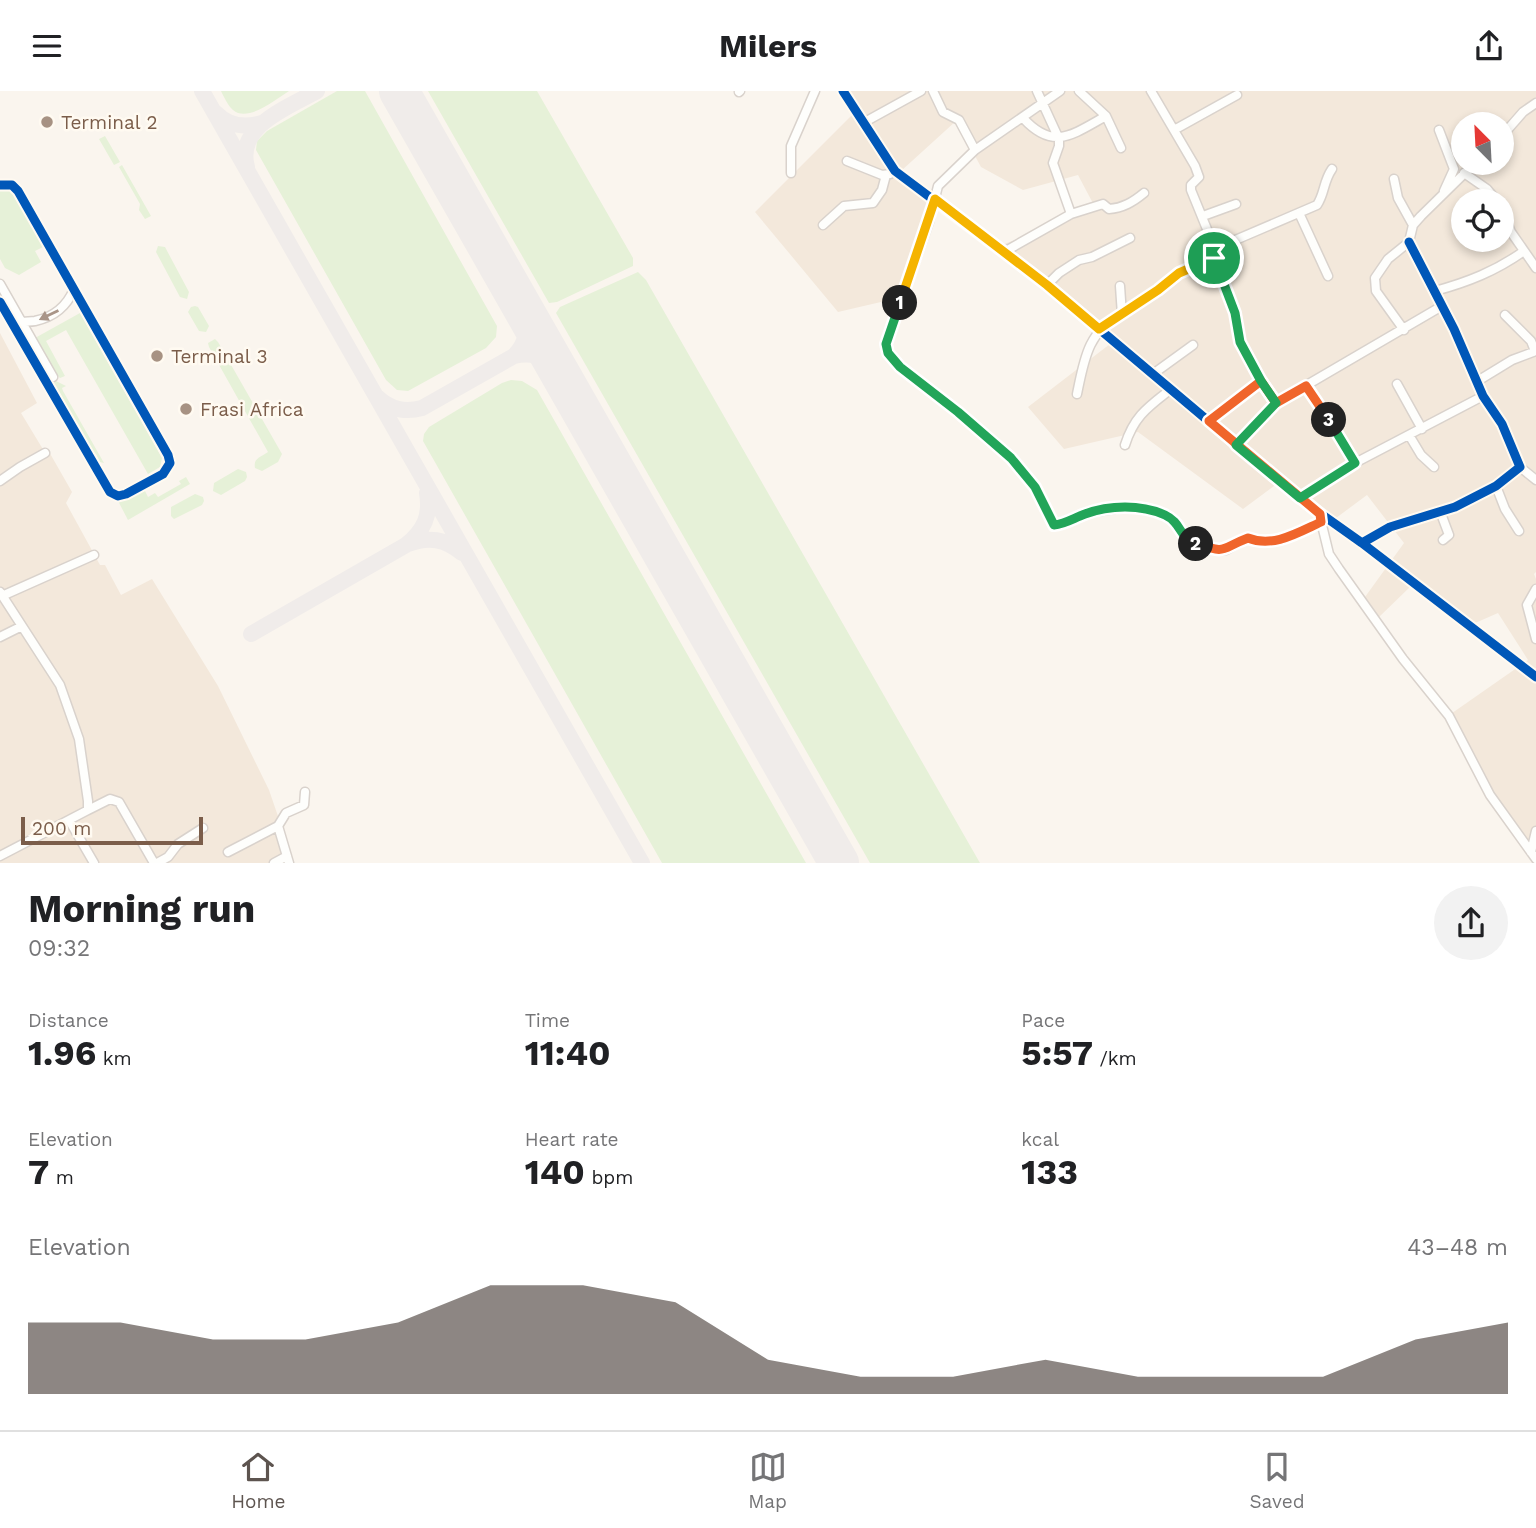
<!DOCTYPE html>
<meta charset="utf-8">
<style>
body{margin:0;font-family:"Work Sans",sans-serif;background:#f2f2f2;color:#202124;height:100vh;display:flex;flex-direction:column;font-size:26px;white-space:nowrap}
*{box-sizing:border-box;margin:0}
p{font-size:23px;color:#757577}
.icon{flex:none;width:38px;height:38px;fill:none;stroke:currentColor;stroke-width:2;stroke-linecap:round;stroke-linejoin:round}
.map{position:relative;height:772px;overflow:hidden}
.sheet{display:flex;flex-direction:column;background:#fff;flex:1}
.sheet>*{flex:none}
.needle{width:46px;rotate:336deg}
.buttons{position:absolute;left:1451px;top:21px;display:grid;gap:14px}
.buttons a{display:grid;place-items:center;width:63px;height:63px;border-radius:50%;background:#fff;box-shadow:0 4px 10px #0003;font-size:35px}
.scale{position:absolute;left:21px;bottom:18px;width:182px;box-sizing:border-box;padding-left:7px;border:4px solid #7b5d4a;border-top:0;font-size:19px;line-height:24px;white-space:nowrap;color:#7b5d4a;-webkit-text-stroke:5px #fffaf1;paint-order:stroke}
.pin{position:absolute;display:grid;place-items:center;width:60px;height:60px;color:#fff;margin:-30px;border:4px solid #fff;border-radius:50%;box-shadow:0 2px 7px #0007}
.km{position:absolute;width:35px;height:35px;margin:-18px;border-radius:50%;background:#222;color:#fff;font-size:19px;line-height:35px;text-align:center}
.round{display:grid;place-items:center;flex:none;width:74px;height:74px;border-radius:37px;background:#f2f2f2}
.summary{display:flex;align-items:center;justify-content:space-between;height:119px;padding:0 28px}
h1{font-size:38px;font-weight:700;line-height:52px}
.metrics{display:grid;grid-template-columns:repeat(3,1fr);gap:10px;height:119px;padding:7px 28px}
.metrics div{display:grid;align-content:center}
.metrics b{font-size:35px;font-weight:700}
.metrics small{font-size:19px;font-weight:400}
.metrics p{font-size:19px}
.chart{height:196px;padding:14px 28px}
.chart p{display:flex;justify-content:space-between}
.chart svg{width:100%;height:126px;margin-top:7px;fill:#5d544f;opacity:.7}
header{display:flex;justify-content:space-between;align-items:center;height:91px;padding:0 28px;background:#fff;font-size:32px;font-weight:700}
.dock{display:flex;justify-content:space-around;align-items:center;height:98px;border-top:2px solid #e0e0e0;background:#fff;font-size:19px;color:#757577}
.dock a{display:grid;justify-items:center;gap:4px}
.dock .active{color:#5d544f}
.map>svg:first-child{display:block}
.residential{fill:#f3e8db;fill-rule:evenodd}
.green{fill:#e6f1d8}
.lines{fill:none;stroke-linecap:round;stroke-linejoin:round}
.taxiway{stroke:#f0ecea;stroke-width:16}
.runway{stroke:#f0ecea;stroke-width:40}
.minor-casing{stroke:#d9d2cc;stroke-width:11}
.minor{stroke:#fefefc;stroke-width:8}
.cycleway-casing{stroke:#fffaf1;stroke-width:13}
.cycleway{stroke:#0057b8;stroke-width:9}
.oneway{fill:#a99588}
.split-1-casing{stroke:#fff;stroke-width:14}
.split-2-casing{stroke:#fff;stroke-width:14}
.split-3-casing{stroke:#fff;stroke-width:14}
.split-4-casing{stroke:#fff;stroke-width:14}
.split-1{stroke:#f5b400;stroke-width:9}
.split-2{stroke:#22a559;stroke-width:9}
.split-3{stroke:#f0652b;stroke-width:9}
.split-4{stroke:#22a559;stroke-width:9}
.poi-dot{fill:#a79283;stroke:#fffaf1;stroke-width:2.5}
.labels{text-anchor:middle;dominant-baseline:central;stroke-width:5;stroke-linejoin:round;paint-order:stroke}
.poi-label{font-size:19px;fill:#7b5d4a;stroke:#fffaf1;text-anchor:start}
</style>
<header><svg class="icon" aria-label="menu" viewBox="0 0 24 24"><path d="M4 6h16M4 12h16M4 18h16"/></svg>Milers<svg class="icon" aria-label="share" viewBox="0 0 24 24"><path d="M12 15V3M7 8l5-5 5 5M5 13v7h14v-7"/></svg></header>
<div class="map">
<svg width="1536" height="772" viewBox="0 0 1536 772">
<rect width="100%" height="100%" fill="#faf5ee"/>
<path class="residential" d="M847,0H1536V481L1534,483L1536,488V768L1445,627L1528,569L1498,522L1466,536L1411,495L1378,527L1365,506L1404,452L1367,404L1336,427L1286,386L1243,418L1138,341L1064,358L1028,316L1110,253L999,155L1096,118L1078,84L1023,99L981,76L956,30L901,80L936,118L898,207L838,221L755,121L857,19ZM1463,33H1502V72H1463ZM1463,110H1502V149H1463Z
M0,242L37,312L21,322L44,360L48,359L72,401L66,412L100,474H105L121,504L152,488L218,595L269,699L294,772H0Z"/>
<path class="green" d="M221,0H289C276,8 248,32 233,19C228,15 224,6 221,0Z
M337,0H365L497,235L496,246L486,257L408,300L397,299L386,289L256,59L257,50L267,40Z
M428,0H537L633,167V175L557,211L549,212Z
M105,45L120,71L114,74L99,48Z
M122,74L151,125L145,128L139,119L140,113L119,76Z
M7,97L17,105L45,155L35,160L41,171L19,184L5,177L0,168V98Z
M158,155L165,156L189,201L187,208L180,206L156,161Z
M638,181L646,189L980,772H870L556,222L560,216Z
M195,215L198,216L209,235L206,241L199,240L188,221L191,216Z
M80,222L162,367L160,376L148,383L66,239L46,250L65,285L60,287L57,284L35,247Z
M215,248L218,251L282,363L278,371L262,380L255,377C253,367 261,366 268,361L209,256L208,252Z
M48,286L66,295L62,297L63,300L104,372L100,371L96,363L89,360Z
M511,289L522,290L537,299L806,772H662L423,350L424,343L429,336L502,292Z
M238,378L246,381L247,386L245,390L221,404L213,400L214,392Z
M186,386L190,393L128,429L117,408H126L144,398L148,406L155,402L158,406L181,393L179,390Z
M195,403L203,406L204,410L202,414L174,428L171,425V416Z"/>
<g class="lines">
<path class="taxiway" d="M202,0L642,772
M216,22C228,35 245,37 262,32
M247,76C235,35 289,16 317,0
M514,265C528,250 529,237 523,218
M377,306C390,318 404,322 422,317L514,265C532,261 543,265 556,277
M408,453C429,445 445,448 462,462
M251,543L406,454C424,439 431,425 427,402"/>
<path class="runway" d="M399,0L839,772"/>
<defs>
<path id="minor" d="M843,0L895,80L1047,194L1307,413L1362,452L1536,586
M933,0L943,21L959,29L975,59
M1060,0L975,59L938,95L929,131L886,253L888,262L900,276L958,321L1011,367L1035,396L1054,434L1088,422L1132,415L1165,424L1176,431L1186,448L1219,459H1226L1248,447C1273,456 1297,442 1321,431
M1079,0L1106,25L1121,57
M1151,0L1195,75L1199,86L1191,94V99L1211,148L1216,175L1235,222L1240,251L1260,290L1276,312
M739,1L740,0
M1023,27C1053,60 1072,44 1106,25
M863,32L921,0
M1174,39L1237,4
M1439,39L1454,78L1444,100
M1502,45L1523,21L1536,12
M847,70L882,84L890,83
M791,82V55L815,0
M1464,82L1487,98L1497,110
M1394,88L1398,107L1413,134
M0,94H12L18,100L168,364L170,372L163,383L126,403L118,405L110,401L0,211
M1502,119L1511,141L1536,177
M1299,122L1328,185
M1071,123L1103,113L1109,118C1123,117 1133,111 1144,102
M1203,125L1236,113
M823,134L844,115L873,112L882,99L886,84
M1212,159L1317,114C1325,102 1323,91 1332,78
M1004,161L1071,123L1053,72L1059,55V48L1037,0
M0,193L53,286
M1047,194L1059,182L1079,169L1092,166L1130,147
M1435,200C1468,191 1496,180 1524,160
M1122,224L1179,182L1215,168
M1505,224L1531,250L1535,260
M18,232C24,230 29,231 35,230C54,226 67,215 74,198
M1404,239L1376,200L1375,187L1388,168L1409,151L1413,134L1421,125L1475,72
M1153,283L1193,254
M1476,291L1512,269L1536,260
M1397,293L1422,338
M1306,295L1323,317L1355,372
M1077,303C1084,269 1088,239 1122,224L1120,195
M1209,330L1260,290
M1409,344L1421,364L1434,376
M1125,354C1134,325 1148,316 1171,298
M1236,354L1276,312L1442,215
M1520,376L1536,389
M0,390L20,376L45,362
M1496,395L1505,418L1519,440
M1300,407L1355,372L1483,305
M1440,420L1449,444L1443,449
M1320,426L1329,463L1339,478L1403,568L1449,625L1490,704L1536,768
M1362,452L1390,436L1455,416L1496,395L1520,376L1502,333L1483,305L1454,238L1409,151
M1536,498L1527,514L1536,548
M0,501L60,594L79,648L88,710V719L0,765
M2,505L94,464
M0,546L22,535
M88,719L110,708L119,711L154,772
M69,729L94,772
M228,761L278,735
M1531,761L1536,740
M157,772L168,766L178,753L203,737
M274,772L287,765
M289,772L278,735L286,722L304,714L305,701"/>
</defs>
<use href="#minor" class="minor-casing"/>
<use href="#minor" class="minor"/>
<defs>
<path id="cycleway" d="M843,0L895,80L1047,194L1307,413L1362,452L1536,586
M0,94H12L18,100L168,364L170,372L163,383L126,403L118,405L110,401L0,211
M1362,452L1390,436L1455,416L1496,395L1520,376L1502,333L1483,305L1454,238L1409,151"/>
</defs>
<use href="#cycleway" class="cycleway-casing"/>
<use href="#cycleway" class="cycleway"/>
</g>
<defs><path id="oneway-solid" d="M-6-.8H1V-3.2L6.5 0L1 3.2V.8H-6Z" transform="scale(1.75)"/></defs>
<use class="oneway" href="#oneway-solid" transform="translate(49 224) rotate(154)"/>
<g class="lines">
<defs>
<path id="split-1" d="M900,212L935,108L1047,194L1099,238L1158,199L1179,182L1214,167"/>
<path id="split-2" d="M900,212L886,253L888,262L900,276L958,321L1011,367L1035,396L1054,434C1065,433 1074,427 1085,423C1109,414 1141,413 1165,424C1182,432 1179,447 1196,453"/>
<path id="split-3" d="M1196,453C1229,463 1219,458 1248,447C1273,457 1297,442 1321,431L1320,423L1209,330L1261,290L1276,312L1306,295L1329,329"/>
<path id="split-4" d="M1214,167L1235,222L1240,251L1261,290L1276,312L1236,354L1300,407L1355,372L1329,329"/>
</defs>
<use href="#split-1" class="split-1-casing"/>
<use href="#split-2" class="split-2-casing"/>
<use href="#split-3" class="split-3-casing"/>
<use href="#split-4" class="split-4-casing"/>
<use href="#split-1" class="split-1"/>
<use href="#split-2" class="split-2"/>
<use href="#split-3" class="split-3"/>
<use href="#split-4" class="split-4"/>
</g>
<g class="poi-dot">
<circle cx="47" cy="31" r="7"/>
<circle cx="157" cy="265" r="7"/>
<circle cx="186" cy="318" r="7"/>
</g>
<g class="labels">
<g class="poi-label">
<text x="61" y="31">Terminal 2</text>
<text x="171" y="265">Terminal 3</text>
<text x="200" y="318">Frasi Africa</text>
</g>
</g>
</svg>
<div class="buttons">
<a><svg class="needle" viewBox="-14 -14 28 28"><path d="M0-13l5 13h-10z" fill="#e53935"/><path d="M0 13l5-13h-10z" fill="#757577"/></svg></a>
<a><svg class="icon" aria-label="locate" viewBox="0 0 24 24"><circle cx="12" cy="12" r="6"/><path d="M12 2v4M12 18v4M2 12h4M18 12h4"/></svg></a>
</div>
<div class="scale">200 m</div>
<div class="pin" style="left:1214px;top:167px;background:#1e9e55"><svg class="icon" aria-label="arrive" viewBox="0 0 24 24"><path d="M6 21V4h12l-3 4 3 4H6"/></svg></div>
<b class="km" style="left:900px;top:212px">1</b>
<b class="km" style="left:1196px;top:453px">2</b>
<b class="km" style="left:1329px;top:329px">3</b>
</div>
<section class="sheet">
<div class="summary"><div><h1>Morning run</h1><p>09:32</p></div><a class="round"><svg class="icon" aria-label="share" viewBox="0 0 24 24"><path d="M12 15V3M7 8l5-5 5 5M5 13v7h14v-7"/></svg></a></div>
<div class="metrics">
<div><p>Distance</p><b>1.96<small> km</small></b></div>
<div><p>Time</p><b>11:40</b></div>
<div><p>Pace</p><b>5:57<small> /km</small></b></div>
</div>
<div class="metrics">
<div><p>Elevation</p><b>7<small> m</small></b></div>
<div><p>Heart rate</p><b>140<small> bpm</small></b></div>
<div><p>kcal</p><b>133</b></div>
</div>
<div class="chart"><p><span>Elevation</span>43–48 m</p>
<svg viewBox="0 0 160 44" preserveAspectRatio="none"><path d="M0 44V19L10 19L20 25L30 25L40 19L50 6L60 6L70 12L80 32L90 38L100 38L110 32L120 38L130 38L140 38L150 25L160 19V44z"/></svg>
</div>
</section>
<nav class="dock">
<a class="active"><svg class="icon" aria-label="home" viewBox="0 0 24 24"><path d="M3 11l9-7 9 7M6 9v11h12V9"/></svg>Home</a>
<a><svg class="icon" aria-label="map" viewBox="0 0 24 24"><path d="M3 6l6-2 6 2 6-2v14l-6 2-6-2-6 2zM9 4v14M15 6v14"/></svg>Map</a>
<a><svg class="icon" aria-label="saved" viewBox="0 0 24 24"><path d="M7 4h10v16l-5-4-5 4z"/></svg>Saved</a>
</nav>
